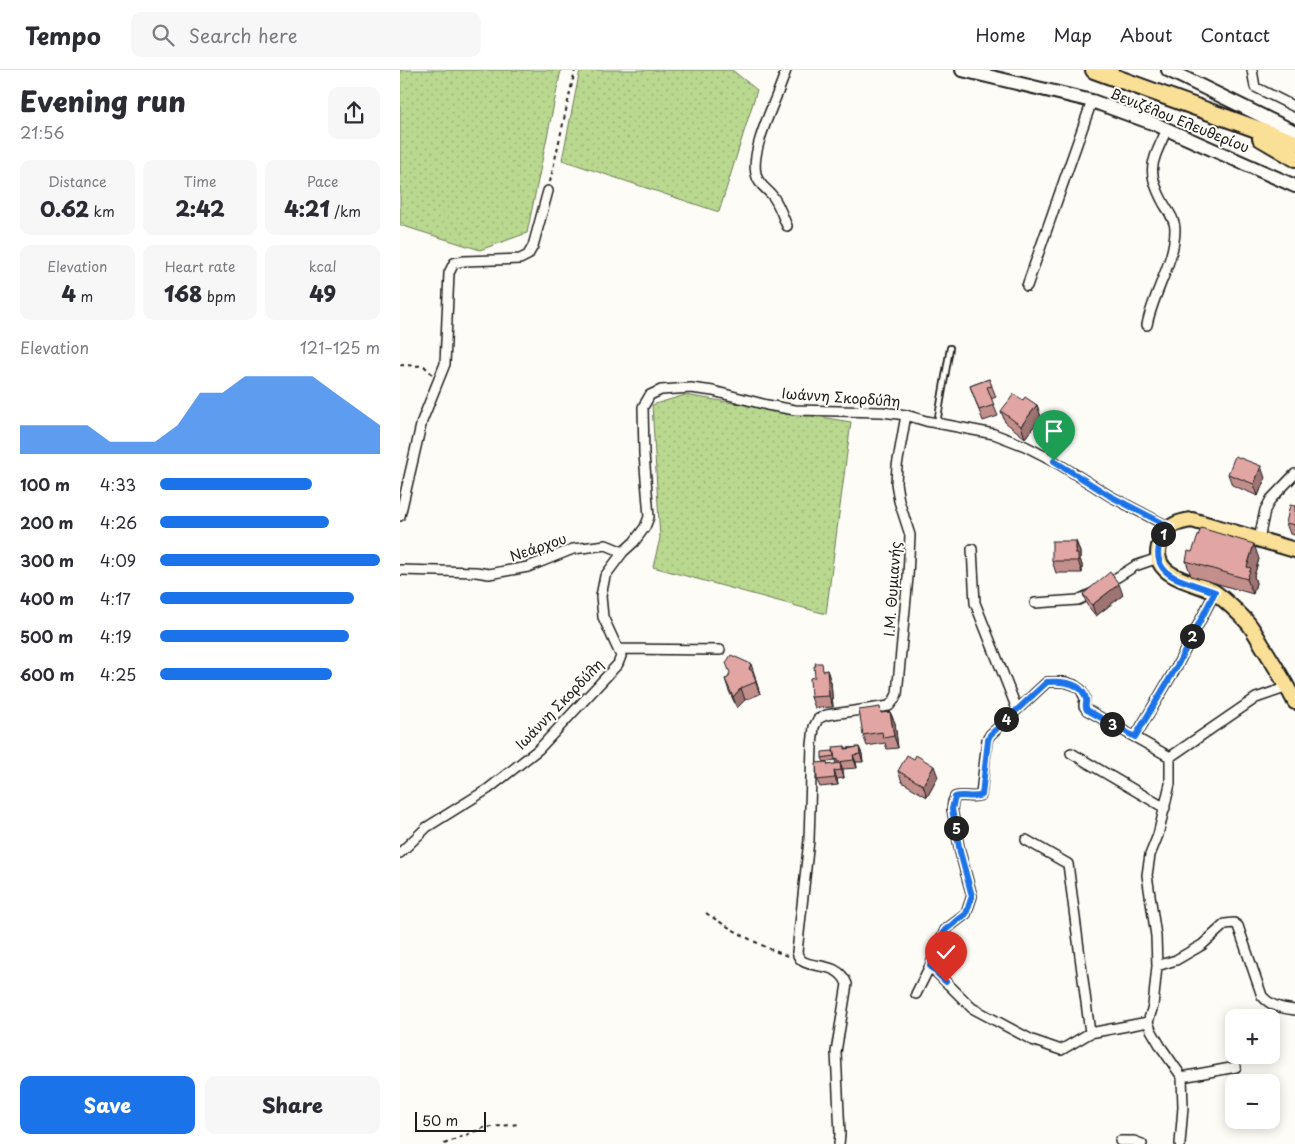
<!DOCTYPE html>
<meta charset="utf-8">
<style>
body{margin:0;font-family:"Playpen Sans",sans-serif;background:#f7f7f7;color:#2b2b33;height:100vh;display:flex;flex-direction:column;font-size:19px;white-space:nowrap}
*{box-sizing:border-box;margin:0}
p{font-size:16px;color:#7c7c81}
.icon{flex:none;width:28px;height:28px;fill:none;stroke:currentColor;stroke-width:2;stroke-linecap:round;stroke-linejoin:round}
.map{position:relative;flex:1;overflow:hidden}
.drawer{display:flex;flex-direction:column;background:#fff;width:400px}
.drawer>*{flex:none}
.buttons{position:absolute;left:825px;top:939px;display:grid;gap:10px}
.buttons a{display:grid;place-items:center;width:55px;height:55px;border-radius:10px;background:#fff;box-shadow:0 2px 12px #0003;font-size:25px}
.scale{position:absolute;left:15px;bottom:12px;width:71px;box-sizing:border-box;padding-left:5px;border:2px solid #1c1c1c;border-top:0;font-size:14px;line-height:18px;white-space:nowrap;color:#1c1c1c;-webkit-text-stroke:4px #fdfcf7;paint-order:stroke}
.pin{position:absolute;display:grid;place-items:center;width:42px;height:42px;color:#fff;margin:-51px -21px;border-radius:50% 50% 50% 0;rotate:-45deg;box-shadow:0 0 5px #0007}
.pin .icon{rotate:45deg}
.km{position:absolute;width:25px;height:25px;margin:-12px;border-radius:50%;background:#222;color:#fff;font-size:14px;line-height:25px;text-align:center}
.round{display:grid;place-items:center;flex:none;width:52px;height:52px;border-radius:10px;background:#f7f7f7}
.summary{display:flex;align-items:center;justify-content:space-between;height:85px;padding:0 20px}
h1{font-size:28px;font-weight:800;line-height:38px}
.metrics{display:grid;grid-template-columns:repeat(3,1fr);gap:8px;height:85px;padding:5px 20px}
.metrics div{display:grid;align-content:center;border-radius:10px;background:#f7f7f7;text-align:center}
.metrics b{font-size:21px;font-weight:800}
.metrics small{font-size:14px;font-weight:400}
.metrics p{font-size:14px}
.chart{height:140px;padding:10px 20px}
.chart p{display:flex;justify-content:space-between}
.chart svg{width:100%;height:90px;margin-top:5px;fill:#1a73e8;opacity:.7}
.action{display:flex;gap:10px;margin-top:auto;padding:10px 20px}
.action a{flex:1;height:58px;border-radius:10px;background:#1a73e8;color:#fff;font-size:20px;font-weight:800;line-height:58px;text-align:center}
.action a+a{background:#f7f7f7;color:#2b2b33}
ul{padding:0 20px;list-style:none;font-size:16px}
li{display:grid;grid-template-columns:80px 60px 1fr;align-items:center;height:38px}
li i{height:12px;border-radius:6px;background:#1a73e8}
header{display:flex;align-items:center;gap:30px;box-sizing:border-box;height:70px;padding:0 25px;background:#fff;border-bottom:1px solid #e1e1e2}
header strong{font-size:24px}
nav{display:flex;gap:28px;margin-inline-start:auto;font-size:18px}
.search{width:350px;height:45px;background:#f7f7f7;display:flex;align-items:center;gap:12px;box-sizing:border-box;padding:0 18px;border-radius:10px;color:#7c7c81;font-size:19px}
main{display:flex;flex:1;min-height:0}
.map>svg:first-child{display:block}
.grass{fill:url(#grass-dots);stroke:#6b7a56}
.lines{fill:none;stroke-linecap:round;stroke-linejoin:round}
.lane-casing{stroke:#1c1c1c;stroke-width:8}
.street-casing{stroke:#1c1c1c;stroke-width:12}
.secondary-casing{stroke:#1c1c1c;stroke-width:16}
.primary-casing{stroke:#1c1c1c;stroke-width:18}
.highway-casing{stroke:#1c1c1c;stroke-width:20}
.path{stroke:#1c1c1c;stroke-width:2;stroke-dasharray:4 4;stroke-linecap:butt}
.lane{stroke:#fdfcf7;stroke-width:4.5}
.street{stroke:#fdfcf7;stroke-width:9}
.secondary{stroke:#fdfcf7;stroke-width:12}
.primary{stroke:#fadf96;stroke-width:14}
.highway{stroke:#fadf96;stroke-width:16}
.wall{fill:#c28f8d;stroke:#1c1c1c}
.shaded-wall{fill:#9e7473;stroke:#1c1c1c}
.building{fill:#e1a6a4;stroke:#1c1c1c}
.route-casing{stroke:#fff;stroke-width:10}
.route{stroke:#1a73e8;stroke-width:6}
.labels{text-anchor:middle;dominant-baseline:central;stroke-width:4;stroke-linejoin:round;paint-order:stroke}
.street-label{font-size:14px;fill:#1c1c1c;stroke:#fdfcf7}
</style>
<header>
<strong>Tempo</strong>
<div class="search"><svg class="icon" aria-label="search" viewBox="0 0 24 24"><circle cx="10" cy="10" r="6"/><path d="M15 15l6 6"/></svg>Search here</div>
<nav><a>Home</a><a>Map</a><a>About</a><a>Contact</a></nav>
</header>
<main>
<section class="drawer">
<div class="summary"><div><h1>Evening run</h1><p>21:56</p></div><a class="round"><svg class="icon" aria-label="share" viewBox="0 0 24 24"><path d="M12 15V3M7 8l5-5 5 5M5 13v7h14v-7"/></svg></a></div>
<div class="metrics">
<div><p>Distance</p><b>0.62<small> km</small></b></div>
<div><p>Time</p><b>2:42</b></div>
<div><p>Pace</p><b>4:21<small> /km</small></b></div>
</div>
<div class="metrics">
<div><p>Elevation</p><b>4<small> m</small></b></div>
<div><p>Heart rate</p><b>168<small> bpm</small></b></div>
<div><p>kcal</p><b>49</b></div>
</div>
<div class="chart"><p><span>Elevation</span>121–125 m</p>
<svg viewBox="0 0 160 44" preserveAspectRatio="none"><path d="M0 44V30L10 30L20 30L30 30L40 38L50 38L60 38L70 30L80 14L90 14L100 6L110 6L120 6L130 6L140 14L150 22L160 30V44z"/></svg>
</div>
<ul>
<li><b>100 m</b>4:33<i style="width:69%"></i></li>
<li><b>200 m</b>4:26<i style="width:77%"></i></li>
<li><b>300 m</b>4:09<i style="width:100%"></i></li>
<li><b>400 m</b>4:17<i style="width:88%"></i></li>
<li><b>500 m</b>4:19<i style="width:86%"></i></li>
<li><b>600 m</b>4:25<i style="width:78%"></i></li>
</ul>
<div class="action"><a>Save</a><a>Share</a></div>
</section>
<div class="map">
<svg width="895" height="1074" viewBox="0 0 895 1074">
<defs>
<pattern id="grass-dots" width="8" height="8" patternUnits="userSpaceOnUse" patternTransform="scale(1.25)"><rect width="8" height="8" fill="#bad890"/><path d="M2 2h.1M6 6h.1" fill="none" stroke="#9fb97c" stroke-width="1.8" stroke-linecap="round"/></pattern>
</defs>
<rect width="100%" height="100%" fill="#fdfcf7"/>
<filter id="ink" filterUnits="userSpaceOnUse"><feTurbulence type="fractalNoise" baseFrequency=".02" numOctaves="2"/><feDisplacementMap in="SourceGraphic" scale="10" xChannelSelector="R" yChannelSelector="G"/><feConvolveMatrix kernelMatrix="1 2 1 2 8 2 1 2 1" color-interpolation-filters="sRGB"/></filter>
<g filter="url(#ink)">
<path class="grass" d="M0,0H161L127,163L80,180L0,155Z
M180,0H332L357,20L319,142L162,90Z
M285,325L451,352L426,544L253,497L260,468L252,335Z"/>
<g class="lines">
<defs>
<path id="lane" d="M537,353L550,278"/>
<path id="street" d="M386,0C378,28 350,77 356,104C358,115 368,119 374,128C380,137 383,147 387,156
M852,0L855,17L895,37
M627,216L692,31
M747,255C753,223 775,192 775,159C775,150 769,142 764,134C745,99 752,93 767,59
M0,446L22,351L45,294L49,203L54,193L64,191L120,189L128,185L133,176L148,121
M859,469L865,440L871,429L895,404
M572,479L575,533L617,639
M0,500L76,502L89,504L128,497L173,479L206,475L223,482
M705,515L735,496L758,488
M635,533L678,530L695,522
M218,579L320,580
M735,667L777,596L815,522
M671,683L765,738
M626,770L668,794L690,963
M0,783L27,757L88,719L139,679L218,594L221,586L203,547L201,526L205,506L223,482L234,472L245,457L249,447L244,384L243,337L250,325L261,320L291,318L313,321L367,335L395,340L482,342L506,345L526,351L594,364L625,376L654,391L710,426L769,457
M530,896L545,860L566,844L572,826L560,782L552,739L553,732L555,727C564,724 573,729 581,725L587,670L590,665L647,612H665L674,615L681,620L685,628L684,636L687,640L770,687
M757,896L776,890L802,875L825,854L834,853L838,856L862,926C872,937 881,938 895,940
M516,924L530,896L572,938L632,970L661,980L690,963L748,952
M782,1007L836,997
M720,1071H734L742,1074
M439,1074L440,1064L436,982L447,914C436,886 401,904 397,882L409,770L412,675L414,657L418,649L426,645L489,636L494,630L497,624L508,507L510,465L499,431L496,413L497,396L506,345
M780,1074L783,1037L782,1007L761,977L751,960L748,952L753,936L757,896L756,866L747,805L750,785L758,765L770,714V687L856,628L888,617"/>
<path id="secondary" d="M562,0L692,31L755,54L895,116
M768,0L895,62"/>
<path id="primary" d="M895,480L792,450C778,452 768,455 762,468C744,507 792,510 814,522C821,526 842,546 848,553C853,559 858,568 862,575C874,594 885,612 895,632"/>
<path id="highway" d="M694,0L895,73
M861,68L895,88"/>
</defs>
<use href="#lane" class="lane-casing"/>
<use href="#street" class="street-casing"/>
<use href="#secondary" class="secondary-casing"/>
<use href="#primary" class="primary-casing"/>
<use href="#highway" class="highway-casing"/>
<path class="path" d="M150,112L175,0
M0,295L24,296L32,304
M306,843C333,861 360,876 390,887
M44,1074L83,1058L119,1054"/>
<use href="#lane" class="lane"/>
<use href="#street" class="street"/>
<use href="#secondary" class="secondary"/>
<use href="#primary" class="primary"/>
<use href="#highway" class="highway"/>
</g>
<path class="wall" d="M589,309L596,327L591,329L598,346L583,351L570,316Z
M623,330L637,335L641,347L625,368L605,352L601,341Z
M828,404L865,408L858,426L832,415Z
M895,436V465L890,464L886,453Z
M676,471L680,482V489L682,495V503H656L652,491Z
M792,482L859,489L854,506L856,513L853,524L791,506L786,491Z
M683,524L723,525L696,546L687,535Z
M427,600L431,612L433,637L415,638L411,627L425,601Z
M355,606V608L360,624L345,630L337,638L329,621L325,609L328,608Z
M490,642L495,653L498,678L487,679L485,673L467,676L463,665L482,643Z
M445,676L446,678L459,677L462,684L463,692H456L457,698L443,699L444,708L437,709L438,715L420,717L417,710L428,695L436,694L435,690L424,692L422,688L433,681Z
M498,701L538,707L527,727L502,712Z"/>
<path class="shaded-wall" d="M637,335L641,347L625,368L621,356Z
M861,396L865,408L858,426L854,414Z
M676,471L680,482V489L682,495V503L676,484Z
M854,474L859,489L854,506L856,513L853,524L847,509V497Z
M719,514L723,525L696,546L692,535Z
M351,594L355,606V608L360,624L354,608L349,599Z
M427,600L431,612L433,637L429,626Z
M341,618L345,630L337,638L333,627Z
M490,642L495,653L498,678L494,666Z
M459,677L462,684L463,692L460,684Z
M453,685L456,692L457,698L454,690Z
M440,693L443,701L444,708L441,700Z
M534,696L538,707L527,727L523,715Z
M434,701L437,709L438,715L435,708Z"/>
<path class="building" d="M589,309L592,316L587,317L594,335L579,340L570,316Z
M614,324L623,330L625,327L637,335L621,356L601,341Z
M835,386L861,396L854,414L828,404Z
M890,435L895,436V455L886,453Z
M801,458L854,474L847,497L851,498L847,509L786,491L788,481L792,482Z
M652,471H676V484H678V491H652Z
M710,502L719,514L692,535L683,524Z
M331,585L351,594L349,599L352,601L356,612L341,618L333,627L325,609L328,608L330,603L326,593Z
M415,593H422L423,601L427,600L429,626L411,627L410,608L415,607L414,596H416Z
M480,637L481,643L490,642L494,666L483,668L482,662L463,665L459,640Z
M445,676V679L459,677L460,684L453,685L454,690L437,692V689L435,690L433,677Z
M433,681L434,686L422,688V682Z
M507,685L514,689L516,685L534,696L523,715L498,701Z
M427,692L428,695L440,693L441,700L434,701L435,708L417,710L416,693Z"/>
</g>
<g class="lines" filter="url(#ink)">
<defs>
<path id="route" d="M546,912L530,896L545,860L566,844L572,826L560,782L552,739L555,727C564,724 573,729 582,725L588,670L590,665L647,612C661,611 682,612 686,629C687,634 684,635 687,640L735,667L777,596L815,522C801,517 787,513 774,507C752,496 755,472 770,457L710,426L654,391"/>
</defs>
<use href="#route" class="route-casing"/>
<use href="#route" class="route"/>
</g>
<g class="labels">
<g class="street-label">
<text transform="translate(780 50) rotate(22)">Βενιζέλου Ελευθερίου</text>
<text transform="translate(441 327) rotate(4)">Ιωάννη Σκορδύλη</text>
<text transform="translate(138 477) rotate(-19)">Νεάρχου</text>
<text transform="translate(492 519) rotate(-86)">Ι.Μ. Θυμιανής</text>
<text transform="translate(159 634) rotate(-46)">Ιωάννη Σκορδύλη</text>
</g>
</g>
</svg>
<div class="buttons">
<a>+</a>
<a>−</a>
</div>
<div class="scale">50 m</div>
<div class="pin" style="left:654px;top:391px;background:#1e9e55"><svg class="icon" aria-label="arrive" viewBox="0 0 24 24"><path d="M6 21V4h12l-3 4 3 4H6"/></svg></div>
<div class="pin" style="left:546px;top:912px;background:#d93025"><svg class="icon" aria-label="check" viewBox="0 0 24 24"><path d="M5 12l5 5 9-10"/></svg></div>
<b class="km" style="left:763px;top:464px">1</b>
<b class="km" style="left:792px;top:566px">2</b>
<b class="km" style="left:712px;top:654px">3</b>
<b class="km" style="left:606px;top:649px">4</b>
<b class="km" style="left:556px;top:758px">5</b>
</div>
</main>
